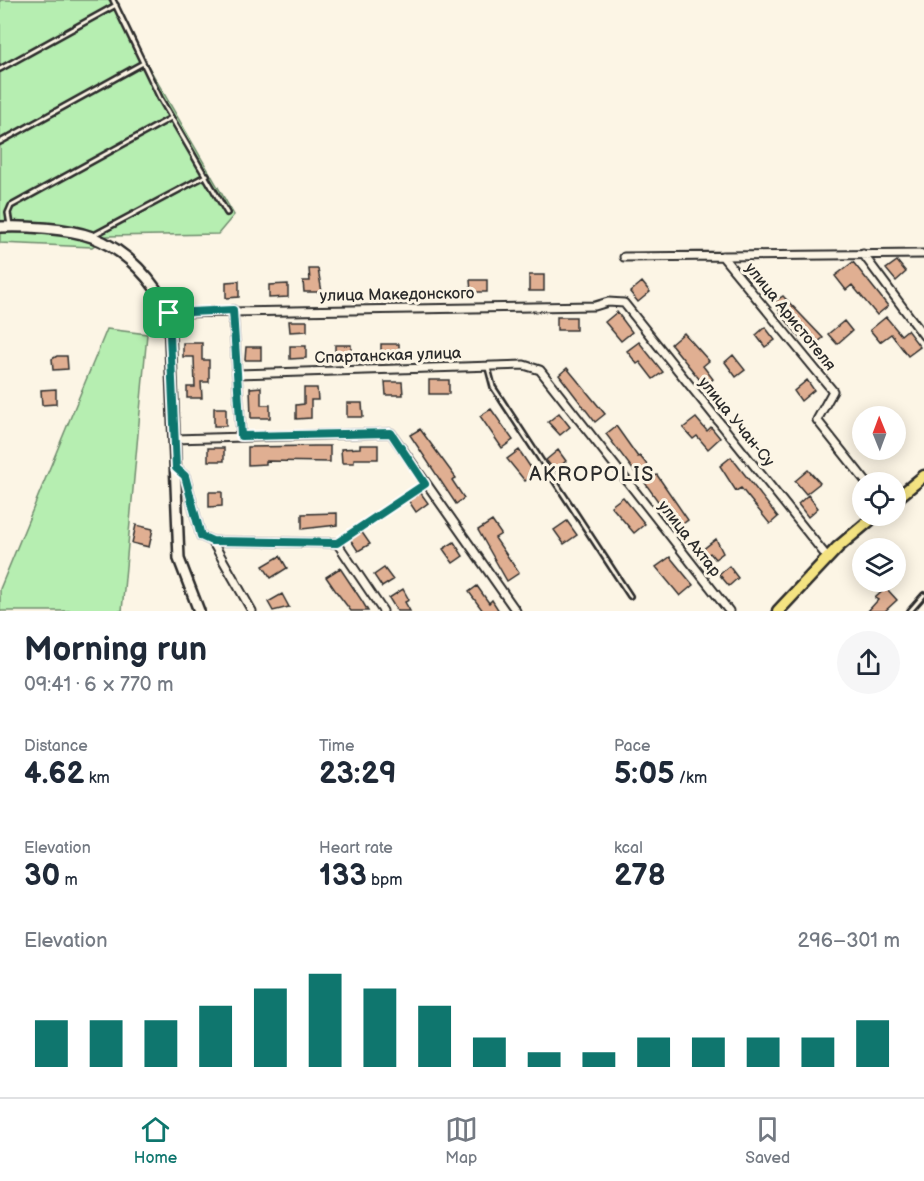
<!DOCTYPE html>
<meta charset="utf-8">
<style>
body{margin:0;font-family:"Balsamiq Sans",sans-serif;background:#f6f6f7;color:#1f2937;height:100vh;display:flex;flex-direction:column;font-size:22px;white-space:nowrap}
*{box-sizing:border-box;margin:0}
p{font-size:20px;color:#747a83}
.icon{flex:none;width:33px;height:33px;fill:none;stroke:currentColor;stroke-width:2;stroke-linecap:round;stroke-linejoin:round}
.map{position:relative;height:611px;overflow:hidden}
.side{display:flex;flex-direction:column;background:#fff;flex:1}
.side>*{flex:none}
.needle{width:39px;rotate:359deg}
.tools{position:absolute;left:852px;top:406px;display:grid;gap:12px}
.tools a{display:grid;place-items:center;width:54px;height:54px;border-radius:50%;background:#fff;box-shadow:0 3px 15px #0003;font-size:30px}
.pin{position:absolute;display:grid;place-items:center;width:51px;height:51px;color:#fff;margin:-26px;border-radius:12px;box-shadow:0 3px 9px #0006}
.round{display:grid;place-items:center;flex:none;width:63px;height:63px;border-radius:32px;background:#f6f6f7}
.overview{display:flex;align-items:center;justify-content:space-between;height:102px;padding:0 24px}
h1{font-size:33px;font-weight:700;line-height:45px}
.metrics{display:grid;grid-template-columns:repeat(3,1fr);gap:9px;height:102px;padding:6px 24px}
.metrics div{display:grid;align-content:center}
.metrics b{font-size:30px;font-weight:700}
.metrics small{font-size:16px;font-weight:400}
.metrics p{font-size:16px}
.chart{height:168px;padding:12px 24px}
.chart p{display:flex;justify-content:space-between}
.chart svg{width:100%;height:108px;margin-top:6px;stroke:#0f766e;stroke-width:6}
.tabs{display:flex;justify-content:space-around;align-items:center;height:84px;border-top:2px solid #e0e1e3;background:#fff;font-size:16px;color:#747a83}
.tabs a{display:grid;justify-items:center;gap:3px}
.tabs .current{color:#0f766e}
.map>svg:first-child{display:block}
.green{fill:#b6eeb1;stroke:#708c6e;stroke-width:1.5}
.building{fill:#e0af92;stroke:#2b2b2b;stroke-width:1.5}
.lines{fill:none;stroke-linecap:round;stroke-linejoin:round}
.service-casing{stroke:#2b2b2b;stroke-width:8}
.minor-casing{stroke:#2b2b2b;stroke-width:11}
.secondary-casing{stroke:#2b2b2b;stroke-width:14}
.primary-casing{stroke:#2b2b2b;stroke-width:15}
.service{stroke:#fcf5e5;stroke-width:3}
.minor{stroke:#fcf5e5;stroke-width:7}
.secondary{stroke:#fcf5e5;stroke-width:9}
.primary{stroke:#f4e382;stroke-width:10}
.route-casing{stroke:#fff;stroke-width:12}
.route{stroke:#0f766e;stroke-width:8}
.labels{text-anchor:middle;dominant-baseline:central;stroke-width:6;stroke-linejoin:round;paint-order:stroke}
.street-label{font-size:16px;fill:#2b2b2b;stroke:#fcf5e5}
.quarter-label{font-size:20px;letter-spacing:1.5px;fill:#2b2b2b;stroke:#fcf5e5}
</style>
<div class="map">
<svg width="924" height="611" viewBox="0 0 924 611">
<rect width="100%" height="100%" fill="#fcf5e5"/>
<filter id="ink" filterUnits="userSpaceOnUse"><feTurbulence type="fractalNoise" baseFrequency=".0167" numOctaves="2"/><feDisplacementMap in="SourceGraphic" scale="12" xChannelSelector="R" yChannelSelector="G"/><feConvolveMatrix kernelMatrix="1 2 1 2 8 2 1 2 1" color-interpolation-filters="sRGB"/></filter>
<g filter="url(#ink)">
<path class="green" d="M0,0H110L234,215L218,234L107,236L92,247L0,243Z
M107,329L147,334L122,611H0V589Z"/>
<path class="building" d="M897,261L906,272L896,281L886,269Z
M853,262L888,306L877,315L852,285L846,290L835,276Z
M309,269H318L322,292H304L303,281H310Z
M529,275H544V291H529Z
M470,280H487V292H471Z
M239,281V297L226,298V282Z
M642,282L650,292L638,302L630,292Z
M288,284V297L269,298V285Z
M783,296L823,338L814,345L806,336L802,340L782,315L774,302Z
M617,312L632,332L621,341L605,322Z
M557,317H576V330H557Z
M886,317L901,335L907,330L920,347L908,356L891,334L880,342L870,330Z
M289,321H307V331L290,332Z
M844,321L852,331L837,344L828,334Z
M765,327L775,340L765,347L756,335Z
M684,333L709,361L703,366L713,379L703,387L698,382L700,380L671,344Z
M639,342L663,372L653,379L640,362L637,364L627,351Z
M183,343H202V360H209V382H201L202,398H187V387H195L194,357H183Z
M381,344H399V357L381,356Z
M335,345H351V358H335Z
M290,346H306V358L290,359Z
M246,347H261V360H245Z
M733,355L745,370L736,377L725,362Z
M57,356H67L68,369L53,370L52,359Z
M567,368L605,414L595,422L559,375Z
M429,380H449V394H429Z
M807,380L814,390L801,401L794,391Z
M385,382H402L403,395H386Z
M261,387V405H270V418H251L250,388Z
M304,388H317L318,400H311V418L296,419V405L304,404Z
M56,389V404L42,405L41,390Z
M347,403H362L363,417H347Z
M214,408H226V426H214Z
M491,409L513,440L502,448L480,416Z
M559,413L570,427L560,435L548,422Z
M696,418L707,431L711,427L720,438L708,449L697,436L693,439L683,428Z
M616,426L638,457L640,456L648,466L637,475L606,434Z
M420,429L456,478L452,480L464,498L456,504L410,435Z
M360,445H378V459H354V463H342L341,449L360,448Z
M316,446H330V462L266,461V464L248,465V447Z
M208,448H224V461H208Z
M519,450L535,474L525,481L507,459Z
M558,450L566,461L555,471L546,460Z
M731,457L778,517L770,524L741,488L736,491L720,466Z
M808,470L820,483L806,494L795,481Z
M657,475L688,520L677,528L645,483Z
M209,492H222V506L209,507Z
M420,492L428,503L416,512L408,500Z
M808,495L818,508L808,517L798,504Z
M623,497L645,524L634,533L611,506Z
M337,513V525L302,529V514Z
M492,521L501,534L495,538L519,573L507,581L478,530Z
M567,521L577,535L564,544L554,530Z
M136,525L153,529L149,547L132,543Z
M361,531L370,544L358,551L350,539Z
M716,539L723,553L715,559L710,553L700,561L696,555Z
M454,542L463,556L453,563L443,549Z
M280,556L287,568L271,578L263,566Z
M670,557L693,585L680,596L656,567Z
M729,566L738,578L729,586L719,574Z
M340,568L362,601L368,611H351L335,590L326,577Z
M384,568L393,580L382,587L374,575Z
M477,586L489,603L492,600L499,611H483L469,592Z
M886,588L897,600L885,611H868L878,600L875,598Z
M403,589L409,600L405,602L410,611H397L389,598Z
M282,594L289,607L273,611L268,602Z"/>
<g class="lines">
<defs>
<path id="service" d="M113,0L160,98L227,213
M0,69L116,5
M0,142L143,63
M10,225L8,213L11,206L171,118
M92,236L207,175
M488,368L493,387L630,596
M338,542L425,484
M910,611L924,595"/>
<path id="minor" d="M863,254L924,336
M722,256L833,391L817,420L867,483
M624,257L924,254
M233,310L241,436
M169,313L595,306L608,302L624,303L828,558
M237,374L524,365L540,370L729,611
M174,439L391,433L516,611
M176,468L185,476L201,536L212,541L337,543L383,611
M212,541L252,611"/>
<path id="secondary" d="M0,227C25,226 68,228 92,237C126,250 155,281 169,313L179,559L199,611"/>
<path id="primary" d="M896,499L924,476
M778,611L838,547L875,516"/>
</defs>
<use href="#service" class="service-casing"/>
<use href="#minor" class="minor-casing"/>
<use href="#secondary" class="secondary-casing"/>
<use href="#primary" class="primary-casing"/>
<use href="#service" class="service"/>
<use href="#minor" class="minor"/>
<use href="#secondary" class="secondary"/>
<use href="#primary" class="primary"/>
</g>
</g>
<g class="lines" filter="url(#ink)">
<defs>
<path id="route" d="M233,310L241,436L391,433L425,484L337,543L212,541L201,536L185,476L176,468L169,313Z"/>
</defs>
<use href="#route" class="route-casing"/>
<use href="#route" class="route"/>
</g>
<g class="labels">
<g class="street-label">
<text transform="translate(397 295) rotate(-1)">улица Македонского</text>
<text transform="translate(790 317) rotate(51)">улица Аристотеля</text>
<text transform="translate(388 356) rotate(-2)">Спартанская улица</text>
<text transform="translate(736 422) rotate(51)">улица Учан-Су</text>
<text transform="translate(689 539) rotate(52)">улица Ахтар</text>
</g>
<g class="quarter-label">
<text x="592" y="475">AKROPOLIS</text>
</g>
</g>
</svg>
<div class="tools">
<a><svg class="needle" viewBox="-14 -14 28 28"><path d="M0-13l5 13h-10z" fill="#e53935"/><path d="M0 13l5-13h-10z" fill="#747a83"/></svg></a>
<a><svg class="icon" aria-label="locate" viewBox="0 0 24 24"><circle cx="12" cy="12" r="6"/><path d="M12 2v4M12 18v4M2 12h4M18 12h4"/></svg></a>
<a><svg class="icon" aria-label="layers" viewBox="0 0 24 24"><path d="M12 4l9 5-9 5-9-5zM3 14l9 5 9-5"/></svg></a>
</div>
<div class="pin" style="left:169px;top:313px;background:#1e9e55"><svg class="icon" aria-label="arrive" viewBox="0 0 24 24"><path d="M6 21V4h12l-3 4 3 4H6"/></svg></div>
</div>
<section class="side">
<div class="overview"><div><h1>Morning run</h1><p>09:41 · 6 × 770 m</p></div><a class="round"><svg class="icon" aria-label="share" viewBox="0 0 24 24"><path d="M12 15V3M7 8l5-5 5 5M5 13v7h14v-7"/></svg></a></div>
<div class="metrics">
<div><p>Distance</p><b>4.62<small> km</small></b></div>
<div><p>Time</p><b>23:29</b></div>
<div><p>Pace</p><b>5:05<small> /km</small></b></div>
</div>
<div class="metrics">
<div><p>Elevation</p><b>30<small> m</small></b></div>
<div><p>Heart rate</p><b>133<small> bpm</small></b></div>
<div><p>kcal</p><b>278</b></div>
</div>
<div class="chart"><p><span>Elevation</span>296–301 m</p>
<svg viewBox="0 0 160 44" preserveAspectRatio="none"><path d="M5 44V25M15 44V25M25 44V25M35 44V19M45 44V12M55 44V6M65 44V12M75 44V19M85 44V32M95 44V38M105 44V38M115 44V32M125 44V32M135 44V32M145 44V32M155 44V25"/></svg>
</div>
</section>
<nav class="tabs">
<a class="current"><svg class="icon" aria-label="home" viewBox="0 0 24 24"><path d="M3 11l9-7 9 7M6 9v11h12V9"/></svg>Home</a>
<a><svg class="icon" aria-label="map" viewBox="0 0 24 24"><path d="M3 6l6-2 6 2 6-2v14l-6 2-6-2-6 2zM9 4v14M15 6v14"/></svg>Map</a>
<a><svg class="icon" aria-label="saved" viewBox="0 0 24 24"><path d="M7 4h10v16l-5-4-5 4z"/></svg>Saved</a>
</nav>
